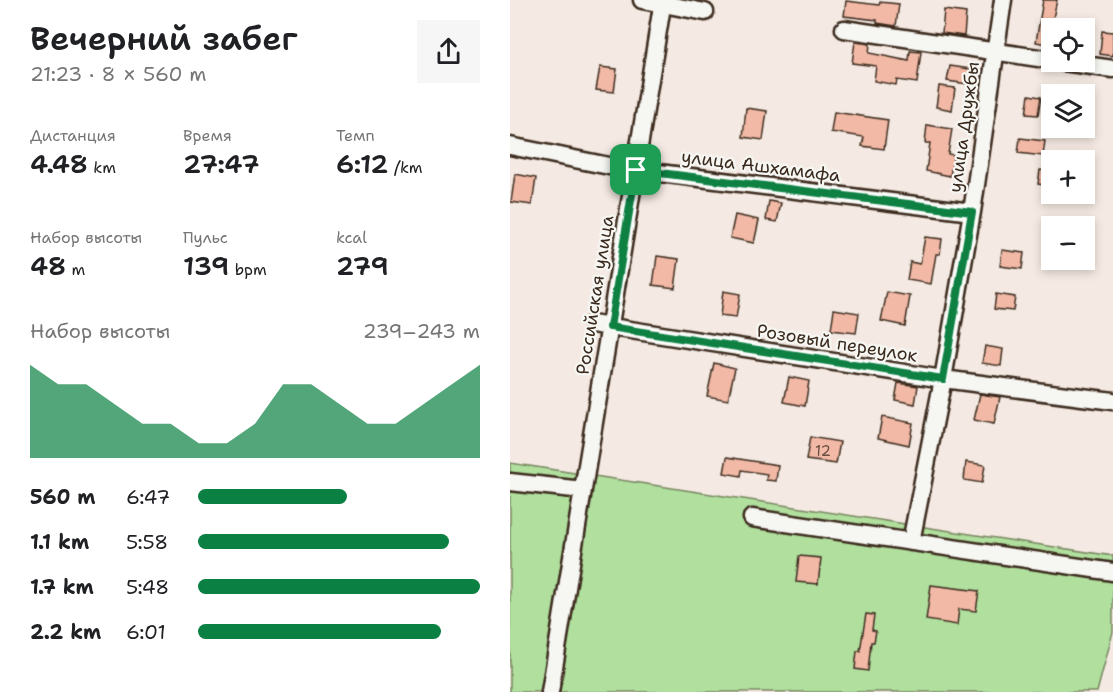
<!DOCTYPE html>
<html lang="ru">
<meta charset="utf-8">
<style>
body{margin:0;font-family:"Shantell Sans",sans-serif;background:#f6f6f6;color:#202124;height:100vh;display:flex;flex-direction:column;font-size:22px;white-space:nowrap}
*{box-sizing:border-box;margin:0}
p{font-size:20px;color:#757577}
.icon{flex:none;width:33px;height:33px;fill:none;stroke:currentColor;stroke-width:2;stroke-linecap:round;stroke-linejoin:round}
.map{position:relative;flex:1;overflow:hidden}
.drawer{display:flex;flex-direction:column;background:#fff;width:510px}
.drawer>*{flex:none}
.buttons{position:absolute;left:531px;top:18px;display:grid;gap:12px}
.buttons a{display:grid;place-items:center;width:54px;height:54px;border-radius:0px;background:#fff;box-shadow:0 3px 9px #0003;font-size:30px}
.pin{position:absolute;display:grid;place-items:center;width:51px;height:51px;color:#fff;margin:-26px;border-radius:12px;box-shadow:0 3px 9px #0006}
.round{display:grid;place-items:center;flex:none;width:63px;height:63px;border-radius:0px;background:#f6f6f6}
.headline{display:flex;align-items:center;justify-content:space-between;height:102px;padding:0 30px}
h1{font-size:33px;font-weight:600;line-height:45px}
.metrics{display:grid;grid-template-columns:repeat(3,1fr);gap:9px;height:102px;padding:6px 30px}
.metrics div{display:grid;align-content:center}
.metrics b{font-size:26px;font-weight:600}
.metrics small{font-size:16px;font-weight:400}
.metrics p{font-size:16px}
.chart{height:168px;padding:12px 30px}
.chart p{display:flex;justify-content:space-between}
.chart svg{width:100%;height:108px;margin-top:6px;fill:#0b8043;opacity:.7}
ul{padding:0 30px;list-style:none;font-size:20px}
li{display:grid;grid-template-columns:96px 72px 1fr;align-items:center;height:45px}
li i{height:15px;border-radius:8px;background:#0b8043}
main{display:flex;flex:1;min-height:0}
.map>svg:first-child{display:block}
.green{fill:#b0df9e;stroke:#76845e;stroke-width:1.5}
.building{fill:#f2baa6;stroke:#3b2a1e;stroke-width:1.5}
.lines{fill:none;stroke-linecap:round;stroke-linejoin:round}
.minor-casing{stroke:#3b2a1e;stroke-width:21}
.minor{stroke:#f6f6f2;stroke-width:16}
.route-casing{stroke:#fff;stroke-width:12}
.route{stroke:#0b8043;stroke-width:8}
.labels{text-anchor:middle;dominant-baseline:central;stroke-width:4.5;stroke-linejoin:round;paint-order:stroke}
.number-label{font-size:15px;fill:#694e40}
.street-label{font-size:18px;fill:#3b2a1e;stroke:#f6f6f2}
</style>
<main>
<section class="drawer">
<div class="headline"><div><h1>Вечерний забег</h1><p>21:23 · 8 × 560 m</p></div><a class="round"><svg class="icon" aria-label="share" viewBox="0 0 24 24"><path d="M12 15V3M7 8l5-5 5 5M5 13v7h14v-7"/></svg></a></div>
<div class="metrics">
<div><p>Дистанция</p><b>4.48<small> km</small></b></div>
<div><p>Время</p><b>27:47</b></div>
<div><p>Темп</p><b>6:12<small> /km</small></b></div>
</div>
<div class="metrics">
<div><p>Набор высоты</p><b>48<small> m</small></b></div>
<div><p>Пульс</p><b>139<small> bpm</small></b></div>
<div><p>kcal</p><b>279</b></div>
</div>
<div class="chart"><p><span>Набор высоты</span>239–243 m</p>
<svg viewBox="0 0 160 44" preserveAspectRatio="none"><path d="M0 44V6L10 14L20 14L30 22L40 30L50 30L60 38L70 38L80 30L90 14L100 14L110 22L120 30L130 30L140 22L150 14L160 6V44z"/></svg>
</div>
<ul>
<li><b>560 m</b>6:47<i style="width:53%"></i></li>
<li><b>1.1 km</b>5:58<i style="width:89%"></i></li>
<li><b>1.7 km</b>5:48<i style="width:100%"></i></li>
<li><b>2.2 km</b>6:01<i style="width:86%"></i></li>
</ul>
</section>
<div class="map">
<svg width="603" height="692" viewBox="0 0 603 692">
<rect width="100%" height="100%" fill="#f5eae3"/>
<filter id="ink" filterUnits="userSpaceOnUse"><feTurbulence type="fractalNoise" baseFrequency=".0167" numOctaves="2"/><feDisplacementMap in="SourceGraphic" scale="12" xChannelSelector="R" yChannelSelector="G"/><feConvolveMatrix kernelMatrix="1 2 1 2 8 2 1 2 1" color-interpolation-filters="sRGB"/></filter>
<g filter="url(#ink)">
<path class="green" d="M0,463L603,556V632L587,692H0Z"/>
<path class="building" d="M533,0H547L541,27L542,45L526,42Z
M336,1L369,5L370,2L389,4L386,26L367,23V20L334,16Z
M434,10L456,13L454,36L432,33Z
M592,31L603,32V56L590,54Z
M345,42L360,44L359,53L399,61L400,51L411,52L407,83L387,80L386,85L364,81L366,66L342,63Z
M440,66L460,69L458,84L437,81Z
M90,67L107,69L104,92L86,90Z
M429,86L445,88L442,110L426,107Z
M519,95L531,97L528,115L516,114Z
M236,108L257,111L253,140L233,137Z
M324,112L378,120L374,149L352,146L354,137L321,132Z
M417,125L442,129L438,154L444,155L440,176L416,171L420,143H415Z
M510,138L535,141L533,156L508,153Z
M530,170L542,172V186L528,184Z
M5,174L26,178L22,205L1,202Z
M259,201L271,203L267,222L256,220Z
M225,215L249,220L244,243L220,238Z
M415,237L432,239L430,254H426L421,284L397,280L400,262L410,264Z
M492,250L514,253L512,269L490,266Z
M147,256L169,259L165,288L143,285Z
M213,291L230,294L226,318L210,316Z
M377,292L400,296L395,326L371,321Z
M486,294L505,297L503,311L484,309Z
M324,309L349,313L346,333L321,330Z
M475,346L493,349L491,366L472,363Z
M204,363L225,368L218,400L197,396Z
M279,377L299,381L295,406L274,402Z
M388,383L408,386L405,404L385,400Z
M470,394L490,397L484,424L464,420Z
M372,417L403,423L399,445L368,438Z
M300,437L330,442L326,464L296,460Z
M217,457L268,465L266,481L256,480L257,474L232,470L231,476L214,473Z
M456,462L475,465L472,483L454,480Z
M289,556L311,558L308,584L286,582Z
M421,585L469,591L466,611L449,609L447,625L416,620Z
M356,614L364,615L362,630L366,631L364,642H361L358,671L345,669L347,651H350Z"/>
<g class="lines">
<defs>
<path id="minor" d="M132,0L195,12
M334,29L542,60
M553,62L603,69
M0,146L109,168L462,212
M82,324L433,379L603,401
M0,482L73,490
M242,518L603,572
M401,542L433,379L462,212L493,0
M40,692L153,0"/>
</defs>
<use href="#minor" class="minor-casing"/>
<use href="#minor" class="minor"/>
</g>
</g>
<g class="lines" filter="url(#ink)">
<defs>
<path id="route" d="M126,170L462,212L433,379L100,327Z"/>
</defs>
<use href="#route" class="route-casing"/>
<use href="#route" class="route"/>
</g>
<g class="labels">
<g class="number-label">
<text x="313" y="451">12</text>
</g>
<g class="street-label">
<text transform="translate(454 127) rotate(-82)">улица Дружбы</text>
<text transform="translate(251 166) rotate(7)">улица Ашхамафа</text>
<text transform="translate(85 295) rotate(-81)">Российская улица</text>
<text transform="translate(327 343) rotate(9)">Розовый переулок</text>
</g>
</g>
</svg>
<div class="buttons">
<a><svg class="icon" aria-label="locate" viewBox="0 0 24 24"><circle cx="12" cy="12" r="6"/><path d="M12 2v4M12 18v4M2 12h4M18 12h4"/></svg></a>
<a><svg class="icon" aria-label="layers" viewBox="0 0 24 24"><path d="M12 4l9 5-9 5-9-5zM3 14l9 5 9-5"/></svg></a>
<a>+</a>
<a>−</a>
</div>
<div class="pin" style="left:126px;top:170px;background:#1e9e55"><svg class="icon" aria-label="arrive" viewBox="0 0 24 24"><path d="M6 21V4h12l-3 4 3 4H6"/></svg></div>
</div>
</main>
